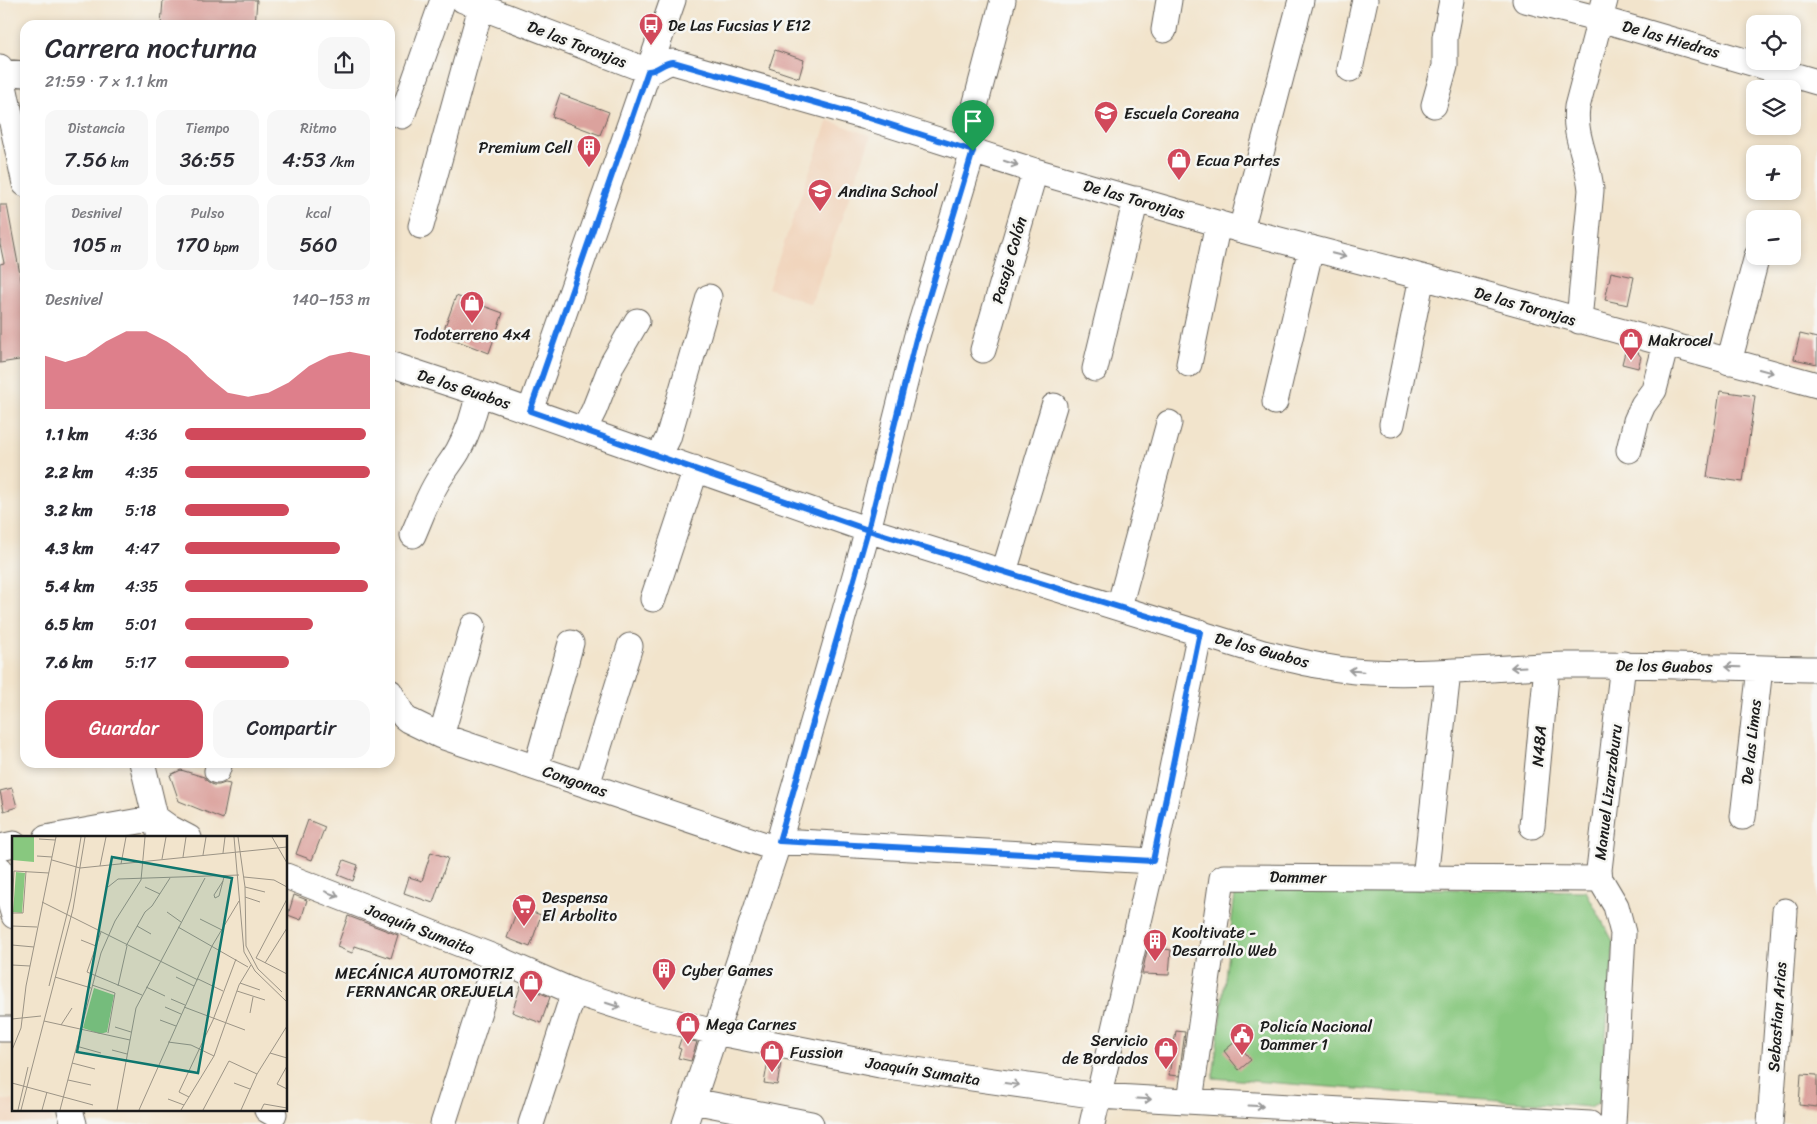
<!DOCTYPE html>
<html lang="es">
<meta charset="utf-8">
<style>
body{margin:0;font-family:Sriracha,sans-serif;background:#f7f7f7;color:#2b2b33;height:100vh;display:flex;flex-direction:column;font-size:19px;white-space:nowrap}
*{box-sizing:border-box;margin:0}
p{font-size:16px;color:#7c7c81}
.icon{flex:none;width:28px;height:28px;fill:none;stroke:currentColor;stroke-width:2;stroke-linecap:round;stroke-linejoin:round}
.map{position:relative;flex:1;overflow:hidden}
.panel{position:absolute;left:20px;top:20px;width:375px;height:748px;display:flex;flex-direction:column;background:#fff;border-radius:15px;box-shadow:0 2px 8px #0003}
.panel>*{flex:none}
.controls{position:absolute;left:1746px;top:15px;display:grid;gap:10px}
.controls a{display:grid;place-items:center;width:55px;height:55px;border-radius:10px;background:#fff;box-shadow:0 2px 8px #0003;font-size:25px}
.pin{position:absolute;display:grid;place-items:center;width:42px;height:42px;color:#fff;margin:-51px -21px;border-radius:50% 50% 50% 0;rotate:-45deg;box-shadow:0 0 5px #0007}
.pin .icon{rotate:45deg}
.round{display:grid;place-items:center;flex:none;width:52px;height:52px;border-radius:15px;background:#f7f7f7}
.overview{display:flex;align-items:center;justify-content:space-between;height:85px;padding:0 25px}
h1{font-size:28px;font-weight:600;line-height:38px}
.stats{display:grid;grid-template-columns:repeat(3,1fr);gap:8px;height:85px;padding:5px 25px}
.stats div{display:grid;align-content:center;border-radius:12px;background:#f7f7f7;text-align:center}
.stats b{font-size:21px;font-weight:600}
.stats small{font-size:14px;font-weight:400}
.stats p{font-size:14px}
.chart{height:140px;padding:10px 25px}
.chart p{display:flex;justify-content:space-between}
.chart svg{width:100%;height:90px;margin-top:5px;fill:#d1495b;opacity:.7}
.action{display:flex;gap:10px;margin-top:auto;padding:10px 25px}
.action a{flex:1;height:58px;border-radius:15px;background:#d1495b;color:#fff;font-size:20px;font-weight:600;line-height:58px;text-align:center}
.action a+a{background:#f7f7f7;color:#2b2b33}
ul{padding:0 25px;list-style:none;font-size:16px}
li{display:grid;grid-template-columns:80px 60px 1fr;align-items:center;height:38px}
li i{height:12px;border-radius:6px;background:#d1495b}
.map>svg:first-child{display:block}
.built{fill:#f1d5bd}
.green{fill:#88c87f;stroke:#52724e}
.building{fill:#dba29d}
.lines{fill:none;stroke-linecap:round;stroke-linejoin:round}
.minor-casing{stroke:#67625a;stroke-width:27}
.minor{stroke:#fff;stroke-width:25}
.oneway{stroke:#999}
.route-casing{stroke:#fff;stroke-width:10}
.route{stroke:#1a73e8;stroke-width:6}
.labels{text-anchor:middle;dominant-baseline:central;stroke-width:5;stroke-linejoin:round;paint-order:stroke}
.poi-label{font-size:16px;fill:#1c1c1c;stroke:#f6f6f2;text-anchor:start}
.street-label{font-size:16px;fill:#1c1c1c;stroke:#f6f6f2}
.inset-road{fill:none;stroke:#9c9486;stroke-width:1}
.view{fill:#0f766e;fill-opacity:0.15;stroke:#0f766e;stroke-width:2.5}
.inset-edge{fill:none;stroke:#1c1c1c;stroke-width:2.5}
</style>
<div class="map">
<svg width="1817" height="1124" viewBox="0 0 1817 1124">
<rect width="100%" height="100%" fill="#f6f6f2"/>
<filter id="ink" filterUnits="userSpaceOnUse"><feTurbulence type="fractalNoise" baseFrequency=".02" numOctaves="2"/><feDisplacementMap in="SourceGraphic" scale="10" xChannelSelector="R" yChannelSelector="G"/><feConvolveMatrix kernelMatrix="1 2 1 2 8 2 1 2 1" color-interpolation-filters="sRGB"/></filter>
<filter id="wash" filterUnits="userSpaceOnUse"><feTurbulence type="fractalNoise" baseFrequency=".0096" numOctaves="4" result="noise"/><feDisplacementMap in="SourceGraphic" scale="20" xChannelSelector="R" yChannelSelector="G"/><feGaussianBlur stdDeviation="1.12" result="paint"/><feColorMatrix in="noise" values="0 0 0 0 0 0 0 0 0 0 0 0 0 0 0 0 0 1.4 0 .05"/><feComposite in="paint" operator="in"/></filter>
<g filter="url(#wash)">
<rect width="100%" height="100%" fill="#f2e4cc"/>
<path class="built" d="M828,120L871,136L811,304L768,288Z
M0,1100H14V1110H49L52,1124H0Z"/>
<path class="green" d="M1246,886L1586,891L1614,943L1600,1102L1590,1107L1213,1078L1235,894Z"/>
<g id="blocks">
<path class="building" d="M163,0H257L255,25H161Z
M775,50L804,60L799,78L769,68Z
M560,94L609,112L600,135L552,117Z
M0,205H7L25,301V359L0,363V264L4,263L0,244Z
M1611,272L1634,277L1628,305L1605,300Z
M456,296L503,313L489,353L442,335Z
M1800,334L1817,338V364L1794,359Z
M1626,348L1636,350L1641,357L1638,368L1622,364Z
M1720,391L1755,396L1743,482L1707,477Z
M181,770L204,777L207,781L213,785H219L225,783L230,784L223,819L179,801L170,775Z
M12,788L17,807L4,811L0,791Z
M308,820L325,827L312,860L296,854Z
M431,852L448,858L433,903L404,893L409,877L422,881Z
M344,860L358,865L353,881L338,875Z
M294,895L307,900L301,920L288,915Z
M518,907L541,915L530,947L507,938Z
M348,916L398,935L391,958L355,946L352,953L337,947Z
M1148,946L1171,950L1169,975L1142,974Z
M521,985L550,997L541,1023L512,1012Z
M1176,1031L1185,1032L1179,1076L1169,1075Z
M681,1039L697,1042L691,1061L678,1058L681,1049L678,1048Z
M1236,1041L1251,1060L1239,1070L1224,1051Z
M768,1061L781,1063L777,1085L764,1083Z
M1801,1074L1817,1075V1107L1799,1105Z"/>
</g>
</g>
<g filter="url(#ink)">
<use href="#blocks" fill-opacity="0" stroke="#67625a" stroke-width="1"/>
<g class="lines">
<defs>
<path id="minor" d="M463,0L648,71C658,71 663,62 673,62L866,117L1035,171L1241,230L1422,277L1817,385
M1525,0L1600,19L1817,82
M1164,30L1169,0
M0,67L25,184
M1350,69L1365,0
M1,72L25,74
M1434,105L1445,66V37L1452,0
M402,116L443,0
M964,148L1003,0
M421,226L481,7
M1241,230L1301,0
M1579,321L1591,190C1589,161 1573,136 1577,107L1605,0
M983,350L1035,171
M1729,362L1757,256
M390,364L478,393L868,530L1263,653C1298,661 1335,671 1371,672C1437,675 1502,667 1567,665C1651,664 1734,668 1817,669
M1189,364L1218,223
M1095,369L1136,199
M1275,402L1311,248
M530,411L673,0
M1392,424L1422,277
M584,430L594,410L612,364L637,321
M1629,450L1636,421L1643,405L1654,390L1666,344
M659,456L668,438L709,297
M413,535C420,519 426,502 435,486C442,473 451,463 458,451C468,433 475,413 478,393
M1004,572L1054,406
M653,599L692,481L694,468
M1119,607L1169,423
M390,692L404,717L408,720L441,736L777,849
M441,736L473,626
M142,762L159,833
M536,768L571,643
M217,771L220,762
M587,785L630,646
M1743,817L1760,668
M1532,826L1547,666
M46,838L156,818L170,828L189,838
M779,841L1153,861
M0,847L14,844
M0,869L14,916
M286,876L496,958L574,992L645,1015L715,1032L880,1065L1098,1096L1590,1124
M1425,878L1448,672
M0,1029H14
M693,1101L811,1124
M1190,1101L1222,878L1224,877L1600,879
M70,1110L74,1124
M267,1110L274,1114
M443,1124L496,958
M531,1124L574,992
M685,1124L779,841L868,530L916,339L973,151
M1092,1124L1153,861L1200,632
M1613,1124L1623,933L1616,906L1600,879L1599,870L1623,664
M1770,1124L1785,911"/>
</defs>
<use href="#minor" class="minor-casing"/>
<use href="#minor" class="minor"/>
</g>
<defs><path id="oneway-shaft" d="M-6 0H5M1.5-3L5.5 0L1.5 3" fill="none" stroke-width="1.6" stroke-linecap="round" stroke-linejoin="round" transform="scale(1.25)"/></defs>
<g class="oneway">
<use href="#oneway-shaft" transform="translate(1011 163) rotate(18)"/>
<use href="#oneway-shaft" transform="translate(1339 255) rotate(14)"/>
<use href="#oneway-shaft" transform="translate(1766 371) rotate(15)"/>
<use href="#oneway-shaft" transform="translate(1518 667) rotate(177)"/>
<use href="#oneway-shaft" transform="translate(1733 667) rotate(-178)"/>
<use href="#oneway-shaft" transform="translate(1356 671) rotate(-174)"/>
<use href="#oneway-shaft" transform="translate(332 894) rotate(21)"/>
<use href="#oneway-shaft" transform="translate(613 1005) rotate(18)"/>
<use href="#oneway-shaft" transform="translate(1012 1084) rotate(8)"/>
<use href="#oneway-shaft" transform="translate(1144 1099) rotate(3)"/>
<use href="#oneway-shaft" transform="translate(1256 1106) rotate(3)"/>
</g>
</g>
<g class="lines" filter="url(#ink)">
<defs>
<path id="route" d="M973,151L916,339L868,530L1200,632L1153,861L779,841L868,530L530,411L648,71C658,71 663,62 673,62L866,117L973,151"/>
</defs>
<use href="#route" class="route-casing"/>
<use href="#route" class="route"/>
</g>
<defs>
<symbol id="bus-pin" viewBox="-11 -11 22 30"><path d="M0 17L-7.5 6A9.5 9.5 0 1 1 7.5 6Z" fill="#d1495b" stroke="#f6f6f2"/><path d="M-5-6H5V4H4V6H2V4H-2V6H-4V4H-5ZM-3.5-4V0h7V-4ZM-3.5 1.2v1.5H-2V1.2ZM2 1.2v1.5H3.5V1.2Z" fill="#fff"/></symbol>
<symbol id="school-pin" viewBox="-11 -11 22 30"><path d="M0 17L-7.5 6A9.5 9.5 0 1 1 7.5 6Z" fill="#d1495b" stroke="#f6f6f2"/><path d="M0-5L7-2L0 1L-7-2ZM-4 1L0 2.5L4 1V4Q0 6-4 4Z" fill="#fff"/></symbol>
<symbol id="building-pin" viewBox="-11 -11 22 30"><path d="M0 17L-7.5 6A9.5 9.5 0 1 1 7.5 6Z" fill="#d1495b" stroke="#f6f6f2"/><path d="M-4-6H4V6H1V3H-1V6H-4ZM-2.5-4.3h1.7v1.8h-1.7ZM.8-4.3h1.7v1.8H.8ZM-2.5-1h1.7V.8h-1.7ZM.8-1h1.7V.8H.8Z" fill="#fff"/></symbol>
<symbol id="shop-pin" viewBox="-11 -11 22 30"><path d="M0 17L-7.5 6A9.5 9.5 0 1 1 7.5 6Z" fill="#d1495b" stroke="#f6f6f2"/><path d="M-5-2.5h2.3a2.7 3.5 0 0 1 5.4 0H5L5.5 6h-11ZM-1.5-2.5h3a1.5 2.3 0 0 0-3 0Z" fill="#fff"/></symbol>
<symbol id="supermarket-pin" viewBox="-11 -11 22 30"><path d="M0 17L-7.5 6A9.5 9.5 0 1 1 7.5 6Z" fill="#d1495b" stroke="#f6f6f2"/><path d="M-6-5.5h2.5l.6 2H6L4.5 2H-2.5L-4.4-4H-6ZM-1.5 3.2a1.3 1.3 0 1 0 .1 0ZM3 3.2a1.3 1.3 0 1 0 .1 0Z" fill="#fff"/></symbol>
<symbol id="civic-pin" viewBox="-11 -11 22 30"><path d="M0 17L-7.5 6A9.5 9.5 0 1 1 7.5 6Z" fill="#d1495b" stroke="#f6f6f2"/><path d="M-.6-6.5H3V-4.5H.6V-3L4-1V1h2V6H-6V1h2V-1L-.6-3ZM-1.2 2.5V6h2.4V2.5Z" fill="#fff"/></symbol>
</defs>
<g fill-rule="evenodd">
<use href="#bus-pin" x="637" y="11" width="28" height="38"/>
<use href="#school-pin" x="1092" y="99" width="28" height="38"/>
<use href="#building-pin" x="575" y="133" width="28" height="38"/>
<use href="#shop-pin" x="1165" y="146" width="28" height="38"/>
<use href="#school-pin" x="806" y="177" width="28" height="38"/>
<use href="#shop-pin" x="458" y="289" width="28" height="38"/>
<use href="#shop-pin" x="1617" y="326" width="28" height="38"/>
<use href="#supermarket-pin" x="510" y="892" width="28" height="38"/>
<use href="#building-pin" x="1141" y="927" width="28" height="38"/>
<use href="#building-pin" x="650" y="956" width="28" height="38"/>
<use href="#shop-pin" x="517" y="968" width="28" height="38"/>
<use href="#shop-pin" x="674" y="1010" width="28" height="38"/>
<use href="#civic-pin" x="1228" y="1021" width="28" height="38"/>
<use href="#shop-pin" x="1152" y="1035" width="28" height="38"/>
<use href="#shop-pin" x="758" y="1038" width="28" height="38"/>
</g>
<g class="labels">
<g class="poi-label">
<text x="668" y="25">De Las Fucsias Y E12</text>
<text x="1124" y="113">Escuela Coreana</text>
<text x="572" y="147" text-anchor="end">Premium Cell</text>
<text x="1196" y="160">Ecua Partes</text>
<text x="838" y="191">Andina School</text>
<text x="472" y="334" text-anchor="middle">Todoterreno 4x4</text>
<text x="1648" y="340">Makrocel</text>
<text x="542" y="897">Despensa<tspan x="542" dy="18">El Arbolito</tspan></text>
<text x="1172" y="932">Kooltivate -<tspan x="1172" dy="18">Desarrollo Web</tspan></text>
<text x="682" y="970">Cyber Games</text>
<text x="514" y="973" text-anchor="end">MECÁNICA AUTOMOTRIZ<tspan x="514" dy="18">FERNANCAR OREJUELA</tspan></text>
<text x="706" y="1024">Mega Carnes</text>
<text x="1260" y="1026">Policía Nacional<tspan x="1260" dy="18">Dammer 1</tspan></text>
<text x="1148" y="1040" text-anchor="end">Servicio<tspan x="1148" dy="18">de Bordados</tspan></text>
<text x="790" y="1052">Fussion</text>
</g>
<g class="street-label">
<text transform="translate(1671 39) rotate(16)">De las Hiedras</text>
<text transform="translate(577 44) rotate(21)">De las Toronjas</text>
<text transform="translate(1134 199) rotate(16)">De las Toronjas</text>
<text transform="translate(1009 260) rotate(-74)">Pasaje Colón</text>
<text transform="translate(1525 306) rotate(16)">De las Toronjas</text>
<text transform="translate(464 389) rotate(18)">De los Guabos</text>
<text transform="translate(1262 650) rotate(15)">De los Guabos</text>
<text transform="translate(1664 666) rotate(1)">De los Guabos</text>
<text transform="translate(1751 742) rotate(-84)">De las Limas</text>
<text transform="translate(1539 746) rotate(-85)">N48A</text>
<text transform="translate(575 781) rotate(19)">Congonas</text>
<text transform="translate(1608 792) rotate(-83)">Manuel Lizarzaburu</text>
<text transform="translate(1298 877) rotate(1)">Dammer</text>
<text transform="translate(420 929) rotate(21)">Joaquín Sumaita</text>
<text transform="translate(1777 1017) rotate(-86)">Sebastian Arias</text>
<text transform="translate(923 1071) rotate(9)">Joaquín Sumaita</text>
</g>
</g>
<g transform="translate(12 836)">
<rect width="275" height="275" fill="#f2e4cc"/>
<path d="M0,1H22V26L0,24ZM4,36L13,37L10,77L1,76ZM82,152L102,159L95,196L88,198L71,192Z" fill="#88c87f"/>
<path class="inset-road" d="M222,1L232,116L243,135L275,166M226,1L233,51L234,110L246,133L270,156M260,1L275,27M27,3L43,4M211,17L213,1M191,19L194,1M25,20L40,21M171,21L174,1M150,23L154,1M40,24L68,32L275,11M109,28L114,1M88,30L94,1M2,35L37,37M232,41L262,44L275,51M96,51L106,43L227,39M133,51L148,58M233,51L253,56M233,61L248,66M203,62L207,60L212,41M203,62L202,59L211,45M30,66L186,144M0,74L2,35M155,76L169,86M0,77H11L14,35M188,83L210,94M0,90L25,91M125,90L139,98M166,91L236,131M89,96L75,136L130,159M69,104L84,110M0,109L22,111M114,110L133,76L140,70L158,42M244,122L275,63M244,122L275,138M253,127L275,92M0,129L18,130M43,141L79,152M164,141L182,150M186,143L211,155M228,147L248,154M80,149L103,157L96,197M37,150L59,62L69,1M106,150L115,110M134,151L153,160M225,155L253,164M159,163L173,169M153,171L169,178M172,171L233,194M238,177L241,161M0,183L29,180M148,184L164,190M32,185L118,204M49,189L60,172M103,191L119,196M156,206L179,209L202,220M64,210L89,217M0,214L9,192L14,150L44,1M100,214L115,218M258,217L275,222M60,227L83,233M275,230L265,248L275,253M56,244L79,249M0,247L81,269M222,247L238,253M177,261L167,256L201,184L224,123M156,263L172,269M6,274L16,231M9,274L61,73L73,1M30,274L35,256M48,274L89,117L103,85L129,44L133,1M105,274L124,172L193,42M127,274L200,110L227,65M169,274L202,220L227,149L239,129M191,274L217,225L245,238M229,274L245,238L275,190M249,274L252,268L275,272"/>
<path class="view" d="M100,21L220,42L186,237L65,216Z"/>
<rect width="275" height="275" class="inset-edge"/>
</g>
</svg>
<div class="controls">
<a><svg class="icon" aria-label="locate" viewBox="0 0 24 24"><circle cx="12" cy="12" r="6"/><path d="M12 2v4M12 18v4M2 12h4M18 12h4"/></svg></a>
<a><svg class="icon" aria-label="layers" viewBox="0 0 24 24"><path d="M12 4l9 5-9 5-9-5zM3 14l9 5 9-5"/></svg></a>
<a>+</a>
<a>−</a>
</div>
<div class="pin" style="left:973px;top:151px;background:#1e9e55"><svg class="icon" aria-label="arrive" viewBox="0 0 24 24"><path d="M6 21V4h12l-3 4 3 4H6"/></svg></div>
<section class="panel">
<div class="overview"><div><h1>Carrera nocturna</h1><p>21:59 · 7 × 1.1 km</p></div><a class="round"><svg class="icon" aria-label="share" viewBox="0 0 24 24"><path d="M12 15V3M7 8l5-5 5 5M5 13v7h14v-7"/></svg></a></div>
<div class="stats">
<div><p>Distancia</p><b>7.56<small> km</small></b></div>
<div><p>Tiempo</p><b>36:55</b></div>
<div><p>Ritmo</p><b>4:53<small> /km</small></b></div>
</div>
<div class="stats">
<div><p>Desnivel</p><b>105<small> m</small></b></div>
<div><p>Pulso</p><b>170<small> bpm</small></b></div>
<div><p>kcal</p><b>560</b></div>
</div>
<div class="chart"><p><span>Desnivel</span>140–153 m</p>
<svg viewBox="0 0 160 44" preserveAspectRatio="none"><path d="M0 44V18L10 21L20 18L30 11L40 6L50 6L60 11L70 18L80 28L90 36L100 38L110 36L120 31L130 23L140 18L150 16L160 18V44z"/></svg>
</div>
<ul>
<li><b>1.1 km</b>4:36<i style="width:98%"></i></li>
<li><b>2.2 km</b>4:35<i style="width:100%"></i></li>
<li><b>3.2 km</b>5:18<i style="width:56%"></i></li>
<li><b>4.3 km</b>4:47<i style="width:84%"></i></li>
<li><b>5.4 km</b>4:35<i style="width:99%"></i></li>
<li><b>6.5 km</b>5:01<i style="width:69%"></i></li>
<li><b>7.6 km</b>5:17<i style="width:56%"></i></li>
</ul>
<div class="action"><a>Guardar</a><a>Compartir</a></div>
</section>
</div>
